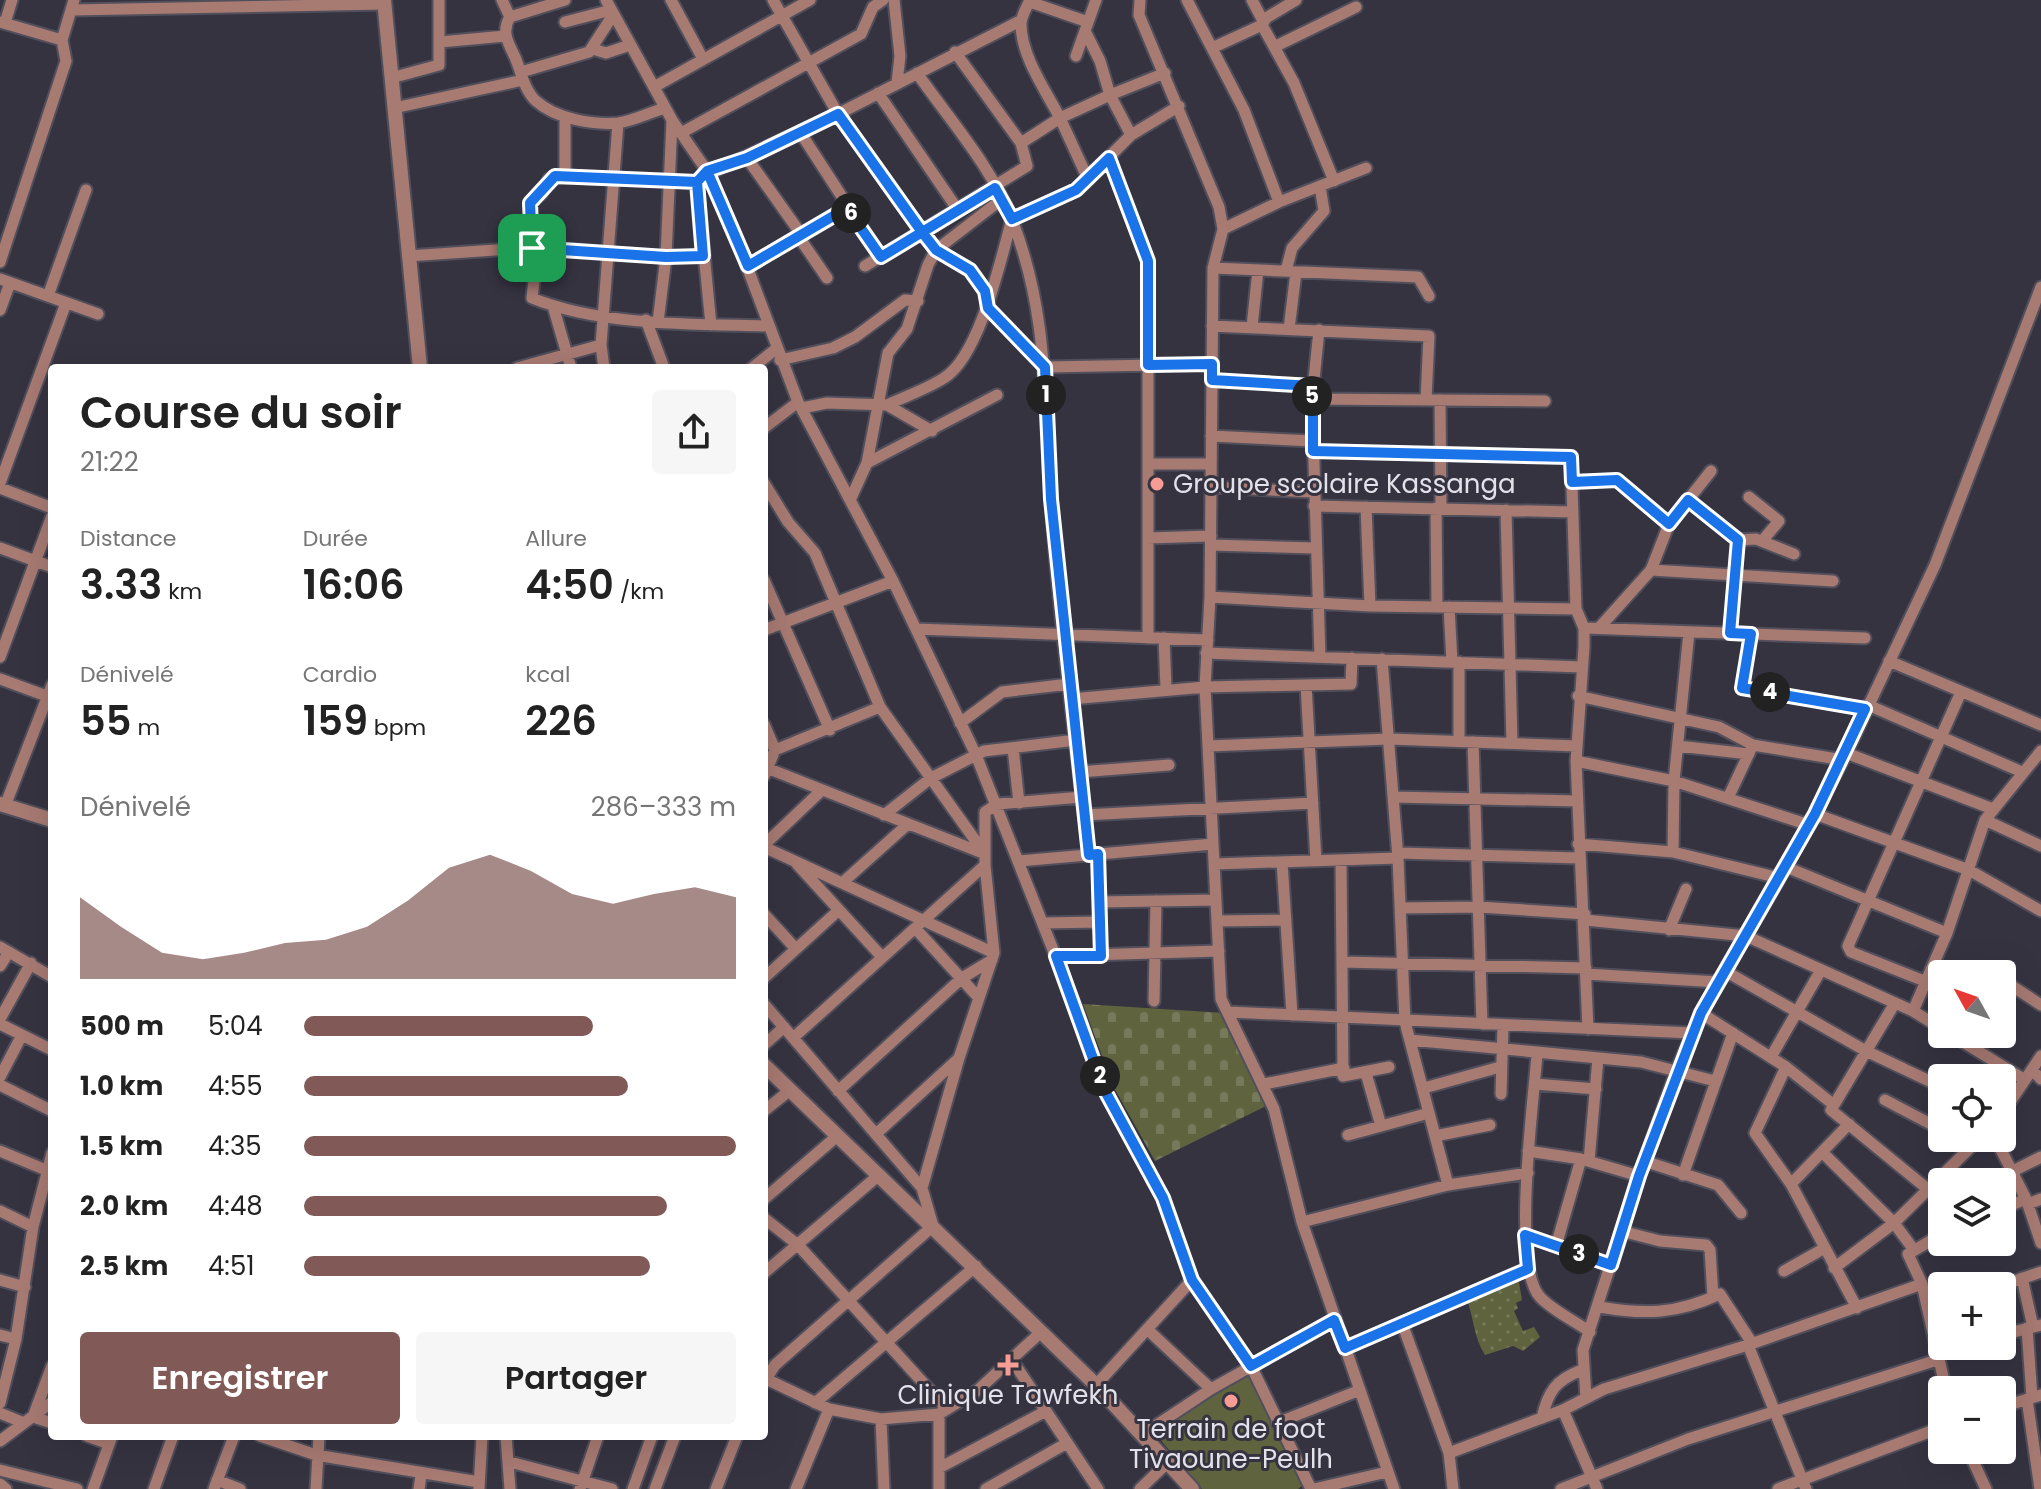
<!DOCTYPE html>
<html lang="fr">
<meta charset="utf-8">
<style>
body{margin:0;font-family:Poppins,sans-serif;background:#f6f6f6;color:#222;height:100vh;display:flex;flex-direction:column;font-size:30px;white-space:nowrap}
*{box-sizing:border-box;margin:0}
p{font-size:26px;color:#767676}
.icon{flex:none;width:44px;height:44px;fill:none;stroke:currentColor;stroke-width:2;stroke-linecap:round;stroke-linejoin:round}
.map{position:relative;flex:1;overflow:hidden}
.panel{position:absolute;left:48px;top:364px;width:720px;height:1076px;display:flex;flex-direction:column;background:#fff;border-radius:8px;box-shadow:0 8px 32px #0002}
.panel>*{flex:none}
.needle{width:52px;rotate:310deg}
.buttons{position:absolute;left:1928px;top:960px;display:grid;gap:16px}
.buttons a{display:grid;place-items:center;width:88px;height:88px;border-radius:8px;background:#fff;box-shadow:0 8px 32px #0002;font-size:40px}
.pin{position:absolute;display:grid;place-items:center;width:68px;height:68px;color:#fff;margin:-34px;border-radius:16px;box-shadow:0 4px 12px #0006}
.km{position:absolute;width:40px;height:40px;margin:-20px;border-radius:50%;background:#222;color:#fff;font-size:22px;line-height:40px;text-align:center}
.round{display:grid;place-items:center;flex:none;width:84px;height:84px;border-radius:8px;background:#f6f6f6}
.head{display:flex;align-items:center;justify-content:space-between;height:136px;padding:0 32px}
h1{font-size:44px;font-weight:600;line-height:60px}
.stats{display:grid;grid-template-columns:repeat(3,1fr);gap:12px;height:136px;padding:8px 32px}
.stats div{display:grid;align-content:center}
.stats b{font-size:40px;font-weight:600}
.stats small{font-size:22px;font-weight:400}
.stats p{font-size:22px}
.chart{height:224px;padding:16px 32px}
.chart p{display:flex;justify-content:space-between}
.chart svg{width:100%;height:144px;margin-top:8px;fill:#815956;opacity:.7}
.action{display:flex;gap:16px;margin-top:auto;padding:16px 32px}
.action a{flex:1;height:92px;border-radius:8px;background:#815956;color:#fff;font-size:32px;font-weight:600;line-height:92px;text-align:center}
.action a+a{background:#f6f6f6;color:#222}
ul{padding:0 32px;list-style:none;font-size:26px}
li{display:grid;grid-template-columns:128px 96px 1fr;align-items:center;height:60px}
li i{height:20px;border-radius:10px;background:#815956}
.map>svg:first-child{display:block}
.grass{fill:url(#grass-dots)}
.cemetery{fill:url(#cemetery-stones)}
.park{fill:#5f643e}
.lines{fill:none;stroke-linecap:round;stroke-linejoin:round}
.minor-casing{stroke:#524f5c;stroke-width:15}
.tertiary-casing{stroke:#524f5c;stroke-width:18}
.minor{stroke:#a77a72;stroke-width:11}
.tertiary{stroke:#a77a72;stroke-width:14}
.route-casing{stroke:#fff;stroke-width:16}
.route{stroke:#1a73e8;stroke-width:10}
.poi-dot{fill:#f59c95;stroke:#363341;stroke-width:3}
.labels{text-anchor:middle;dominant-baseline:central;stroke-width:6;stroke-linejoin:round;paint-order:stroke}
.poi-label{font-size:26px;fill:#e3e1ea;stroke:#363341}
</style>
<div class="map">
<svg width="2041" height="1489" viewBox="0 0 2041 1489">
<defs>
<pattern id="grass-dots" width="8" height="8" patternUnits="userSpaceOnUse" patternTransform="scale(2)"><rect width="8" height="8" fill="#5f643e"/><path d="M2 2h.1M6 6h.1" fill="none" stroke="#767a5a" stroke-width="1.8" stroke-linecap="round"/></pattern>
<pattern id="cemetery-stones" width="16" height="16" patternUnits="userSpaceOnUse" patternTransform="scale(2)"><rect width="16" height="16" fill="#5f643e"/><path d="M2 7V4a2 2 0 0 1 4 0v3zM10 15v-3a2 2 0 0 1 4 0v3z" fill="#767a5a"/></pattern>
</defs>
<rect width="100%" height="100%" fill="#363341"/>
<path class="grass" d="M1518,1277L1522,1300L1516,1303L1518,1308L1514,1311L1523,1331L1534,1327L1540,1337L1523,1351L1513,1346L1485,1355C1474,1338 1474,1320 1467,1299Z"/>
<path class="cemetery" d="M1083,1004L1225,1013L1270,1104L1155,1161L1113,1086Z"/>
<path class="park" d="M1247,1371L1303,1485L1298,1489H1202L1153,1431Z"/>
<g class="lines">
<defs>
<path id="minor" d="M502,0L510,17
M606,0L672,120L707,171L734,232L798,402L893,581L976,755L1076,1008L1104,1089L1163,1198L1192,1280L1251,1366L1311,1489
M671,0L703,59
M773,0L838,114L922,232L936,250L970,270L985,291L988,308L1045,367L1212,364
M894,0L900,56L897,83
M1140,0L1139,15L1219,207L1223,229L1213,268L1210,597L1205,687L1221,999L1274,1109L1302,1222L1394,1489
M1187,0L1244,110L1279,202
M1252,0L1263,21
M1030,2L1088,22
M71,10L385,4
M510,17C501,31 508,43 515,57C521,71 524,90 536,101C556,119 593,125 618,123C633,121 651,112 665,108
M510,17L565,0
M0,22L62,40
M565,22L611,10
M5,23L12,0
M1262,25L1294,83L1334,181
M1085,31L1100,61L1110,95L1060,118L1088,179
M440,42L505,36
M1274,47L1356,7
M1212,48L1262,25L1266,18L1296,0
M593,49L606,53L630,45
M1076,56L1096,0
M521,72L589,52L613,15
M917,73C949,119 992,167 1012,220C1049,313 1044,402 1051,500C1059,618 1075,737 1089,855
M391,78L439,65V0
M654,87L810,0
M878,93L958,210
M394,108L523,80
M565,117V177L697,182
M800,132L881,257
M681,133L861,34L873,7L883,0
M1131,135L1110,95L1165,73
M1021,143L1060,118C1046,91 1021,56 1021,24C1021,16 1027,7 1030,0
M747,158L801,234L748,266
M1109,158L1148,261V638
M1012,219L1076,190L1131,135L1179,106
M1223,229L1279,202L1366,168
M801,234L847,208
M798,236L827,278
M538,247L532,298C600,326 693,324 767,326
M532,248L530,203L542,193L549,179L565,177
M408,256L538,247L666,257L703,256
M0,262L66,61L62,40L74,0
M865,266L1027,166L1021,143L955,52
M1213,268L1418,277L1429,296
M1286,271L1292,248L1324,211L1320,186
M0,279L98,314
M48,296L86,190
M553,306L571,368
M0,310L10,283
M646,320L664,368
M658,322L666,257L672,120
M711,325L697,182L701,177L838,114L1020,21
M1212,326L1429,336L1426,400
M1252,327L1258,270
M1289,329L1296,272
M1319,330L1312,399L1320,657
M780,360L833,348L855,337L905,300L918,301
M517,368L601,345
M604,368L601,345L618,123
M752,368L776,349
M1212,380L1313,386
M1312,399L1545,401
M1440,400L1441,509
M887,405C906,396 927,389 944,378C980,356 1001,258 1012,219
M802,408L827,403L887,405L932,431
M764,428L798,402
M1211,436L1313,441
M1313,451L1571,457L1576,609L1584,628V647L1576,761L1588,1029
M867,463L997,395
M1148,464H1211
M1572,482L1617,480L1669,524
M0,483L66,303
M764,483L788,522L815,553L880,707L985,854L764,767
M1211,487L1313,492
M0,488L52,508
M1749,497L1779,521L1762,541
M851,498L867,463L888,353L907,329L928,265L936,250L1002,199
M1688,500L1738,540L1756,539L1794,554
M1314,506L1573,512
M1366,507L1370,606
M1436,508L1437,607
M1506,510L1512,743
M1148,538L1211,536
M1211,545L1314,548
M0,548L52,567
M1651,570L1833,581
M764,580L830,730
M1210,597L1370,606L1576,609
M1449,607L1452,662
M1584,628L1865,638
M1599,628L1651,570L1669,524L1711,471
M916,629L1208,640
M764,630L893,581
M1730,633L1738,540
M1751,634L1742,688L1865,709
M1164,638L1166,689
M1206,653L1581,667
M0,657L52,516
M1382,659L1398,858L1405,1022L1448,1185
M1889,661L2041,725
M0,679L52,698
M1306,685L1316,861
M1578,696L1719,727L1753,745L1843,760
M1071,699L1205,687L1351,684L1352,658
M1868,705L2022,772
M960,723L1002,692L1069,684
M764,724L775,750
M1459,741V662
M1473,742L1482,1024
M1208,746L1389,739L1577,746
M1678,746L1749,754
M1013,748L1019,803
M1846,753L1993,809
M1576,761L1674,781L1809,825
M1079,772L1169,765
M764,776L775,750L880,707
M1393,797L1577,801
M1728,798L1751,749
M5,806L52,685
M1815,814L1969,870L2041,911
M884,815L931,778L984,751L1076,740
M1084,815L1313,803
M1985,820L2041,846
M1578,844L1673,852L1779,878
M764,845L822,790
M764,847L994,953
M1673,852L1674,781L1689,632
M1398,853L1579,858
M1098,854L1101,956
M1341,860L1343,1076L1389,1067
M1019,861L1213,844
M1282,862L1292,1015
M797,864L882,957
M1214,864L1398,858
M1786,867L1947,933
M842,883L908,824
M1099,902L1216,900
M1400,908L1479,907L1585,914
M764,914L796,949
M1585,920L1746,936L1913,1011L1942,1029
M1217,921L1286,920
M1043,923L1100,922
M915,928L979,998
M1669,930L1686,889
M0,947L52,977
M1056,956L1219,951
M1343,962L1586,968
M0,966L9,952
M1725,971L1866,1051L1942,1087
M1586,974L1718,982
M764,978L839,910
M2006,982L2041,1005
M1942,988L1851,952L1848,946L1961,692
M1154,1001L1156,901
M1895,1003L1831,1110L1930,1191
M764,1004L922,1188L933,1226L775,1365L764,1382
M1913,1011L1947,933L1985,820L2041,751
M1229,1012L1692,1033
M1701,1013L1786,1067L1834,1105
M0,1019L31,963
M0,1024L52,1050
M1950,1034L2025,1080
M793,1038L985,865
M1410,1040L1641,1062L1715,1081
M764,1045L784,1027
M1537,1054C1534,1099 1511,1266 1540,1297C1553,1311 1575,1321 1590,1332
M1771,1057L1821,970
M1786,1067L1755,1133L1791,1184L1857,1308
M2032,1070L2041,1079
M1366,1073L1381,1126
M0,1077L22,1035
M1264,1084L1344,1068
M1535,1084L1596,1089
M0,1085L52,1111
M1424,1088L1500,1067
M838,1091L962,978L992,960
M1501,1094L1503,1025
M1885,1100L1942,1130
M764,1111L789,1091
M2002,1114L2041,1056
M876,1134L958,1059
M1348,1135L1429,1113
M1435,1136L1490,1125
M1956,1138L1972,1146
M1995,1138L2026,1199L2041,1243
M0,1151L46,1170
M1528,1151L1581,1159L1639,1176
M1823,1153L1894,1223L1914,1250
M1589,1161L1598,1058
M1644,1161L1718,1185L1741,1213
M2013,1171L2041,1157
M1683,1175L1733,1033
M1791,1184L1849,1124
M922,1188L959,1058L994,953L985,865V812L997,804L1082,797
M764,1199L836,1137
M2028,1204L2041,1199
M2002,1209L2026,1199
M0,1211L33,1227
M764,1218L798,1245L947,1409
M1302,1222L1448,1185L1528,1173
M1621,1231L1660,1241L1706,1245L1710,1250L1713,1297
M1942,1234L1908,1254L1922,1284L1946,1390
M1525,1235L1611,1265
M1556,1246L1581,1159
M1834,1268L1894,1223L1980,1138
M1784,1271L1823,1249
M764,1273L879,1175
M2022,1278L2033,1327
M0,1280L25,1287
M2000,1286L2041,1272
M1600,1307C1645,1315 1677,1314 1720,1294L1752,1343
M1928,1310L1942,1305
M1402,1323L1449,1453L1453,1489
M2027,1328L2032,1398
M1147,1329L1211,1389
M0,1335L16,1339
M2002,1335L2041,1325
M1748,1345L1806,1489
M1345,1348L1528,1269
M1936,1353L1961,1346
M1012,1360L1098,1489
M52,1366L33,1417L52,1423
M764,1378L829,1409L881,1419L939,1414L978,1390L1040,1333
M1096,1385L1192,1280
M1586,1398L1583,1350L1639,1176L1677,1069L1701,1013L1786,867L1843,760L1935,565L2041,287
M2027,1399L2040,1489
M0,1403L16,1339L33,1227L52,1153
M815,1403L976,1266
M2002,1407L2041,1395
M1563,1410L1597,1489
M0,1413L24,1423
M939,1414V1489
M1542,1418C1548,1391 1556,1380 1582,1370
M881,1419L884,1489
M1277,1423L1360,1390
M1143,1434L1211,1389L1334,1320
M87,1436L109,1444
M260,1436L316,1455L479,1482
M506,1436L510,1489
M0,1441L52,1402
M1968,1450L1986,1489
M1449,1453L1563,1410L1604,1389L1748,1345L1922,1284
M510,1462L612,1489
M939,1468L1046,1411
M0,1470L77,1489
M217,1480L240,1489
M0,1484L6,1489
M479,1488L482,1436
M93,1489L112,1436
M154,1489L173,1436
M214,1489L234,1436
M316,1489L319,1436
M419,1489L421,1475
M580,1489L598,1436
M633,1489L652,1436
M655,1489L675,1436
M716,1489L737,1436
M796,1489L829,1409
M986,1489L1067,1443
M1140,1489L1168,1462
M1314,1489L1387,1472
M1561,1489L1688,1439L1937,1360
M1778,1489L1942,1427"/>
<path id="tertiary" d="M384,0L420,368
M0,804L52,820
M764,1065L1096,1385L1192,1489"/>
</defs>
<use href="#minor" class="minor-casing"/>
<use href="#tertiary" class="tertiary-casing"/>
<use href="#minor" class="minor"/>
<use href="#tertiary" class="tertiary"/>
</g>
<g class="lines">
<defs>
<path id="route" d="M532,248L530,203L555,176L697,182L707,171L747,158L838,114L922,232L936,250L970,270L985,291L988,308L1045,367L1051,499L1089,855L1098,854L1101,956H1056L1104,1089L1163,1198L1192,1280L1251,1366L1334,1320L1345,1348L1528,1269L1525,1235L1611,1265L1639,1176L1701,1013L1815,814L1865,709L1742,688L1751,634L1730,633L1738,540L1688,500L1669,524L1617,480L1572,482L1571,457L1313,451V386L1212,380V364L1148,365V261L1109,158L1076,190L1012,219L995,188C957,211 919,234 881,257L847,208L748,266L707,171L697,182L703,256L666,257L532,248"/>
</defs>
<use href="#route" class="route-casing"/>
<use href="#route" class="route"/>
</g>
<g class="poi-dot">
<circle cx="1157" cy="484" r="8"/>
<path d="M1004 1353h8v8h8v8h-8v8h-8v-8h-8v-8h8z"/>
<circle cx="1231" cy="1401" r="8"/>
</g>
<g class="labels">
<g class="poi-label">
<text x="1173" y="484" text-anchor="start">Groupe scolaire Kassanga</text>
<text x="1008" y="1395">Clinique Tawfekh</text>
<text x="1231" y="1429">Terrain de foot<tspan x="1231" dy="30">Tivaoune-Peulh</tspan></text>
</g>
</g>
</svg>
<div class="buttons">
<a><svg class="needle" viewBox="-14 -14 28 28"><path d="M0-13l5 13h-10z" fill="#e53935"/><path d="M0 13l5-13h-10z" fill="#767676"/></svg></a>
<a><svg class="icon" aria-label="locate" viewBox="0 0 24 24"><circle cx="12" cy="12" r="6"/><path d="M12 2v4M12 18v4M2 12h4M18 12h4"/></svg></a>
<a><svg class="icon" aria-label="layers" viewBox="0 0 24 24"><path d="M12 4l9 5-9 5-9-5zM3 14l9 5 9-5"/></svg></a>
<a>+</a>
<a>−</a>
</div>
<div class="pin" style="left:532px;top:248px;background:#1e9e55"><svg class="icon" aria-label="arrive" viewBox="0 0 24 24"><path d="M6 21V4h12l-3 4 3 4H6"/></svg></div>
<b class="km" style="left:1046px;top:395px">1</b>
<b class="km" style="left:1100px;top:1076px">2</b>
<b class="km" style="left:1579px;top:1254px">3</b>
<b class="km" style="left:1770px;top:692px">4</b>
<b class="km" style="left:1312px;top:396px">5</b>
<b class="km" style="left:851px;top:213px">6</b>
<section class="panel">
<div class="head"><div><h1>Course du soir</h1><p>21:22</p></div><a class="round"><svg class="icon" aria-label="share" viewBox="0 0 24 24"><path d="M12 15V3M7 8l5-5 5 5M5 13v7h14v-7"/></svg></a></div>
<div class="stats">
<div><p>Distance</p><b>3.33<small> km</small></b></div>
<div><p>Durée</p><b>16:06</b></div>
<div><p>Allure</p><b>4:50<small> /km</small></b></div>
</div>
<div class="stats">
<div><p>Dénivelé</p><b>55<small> m</small></b></div>
<div><p>Cardio</p><b>159<small> bpm</small></b></div>
<div><p>kcal</p><b>226</b></div>
</div>
<div class="chart"><p><span>Dénivelé</span>286–333 m</p>
<svg viewBox="0 0 160 44" preserveAspectRatio="none"><path d="M0 44V19L10 28L20 36L30 38L40 36L50 33L60 32L70 28L80 20L90 10L100 6L110 11L120 18L130 21L140 18L150 16L160 19V44z"/></svg>
</div>
<ul>
<li><b>500 m</b>5:04<i style="width:67%"></i></li>
<li><b>1.0 km</b>4:55<i style="width:75%"></i></li>
<li><b>1.5 km</b>4:35<i style="width:100%"></i></li>
<li><b>2.0 km</b>4:48<i style="width:84%"></i></li>
<li><b>2.5 km</b>4:51<i style="width:80%"></i></li>
</ul>
<div class="action"><a>Enregistrer</a><a>Partager</a></div>
</section>
</div>
